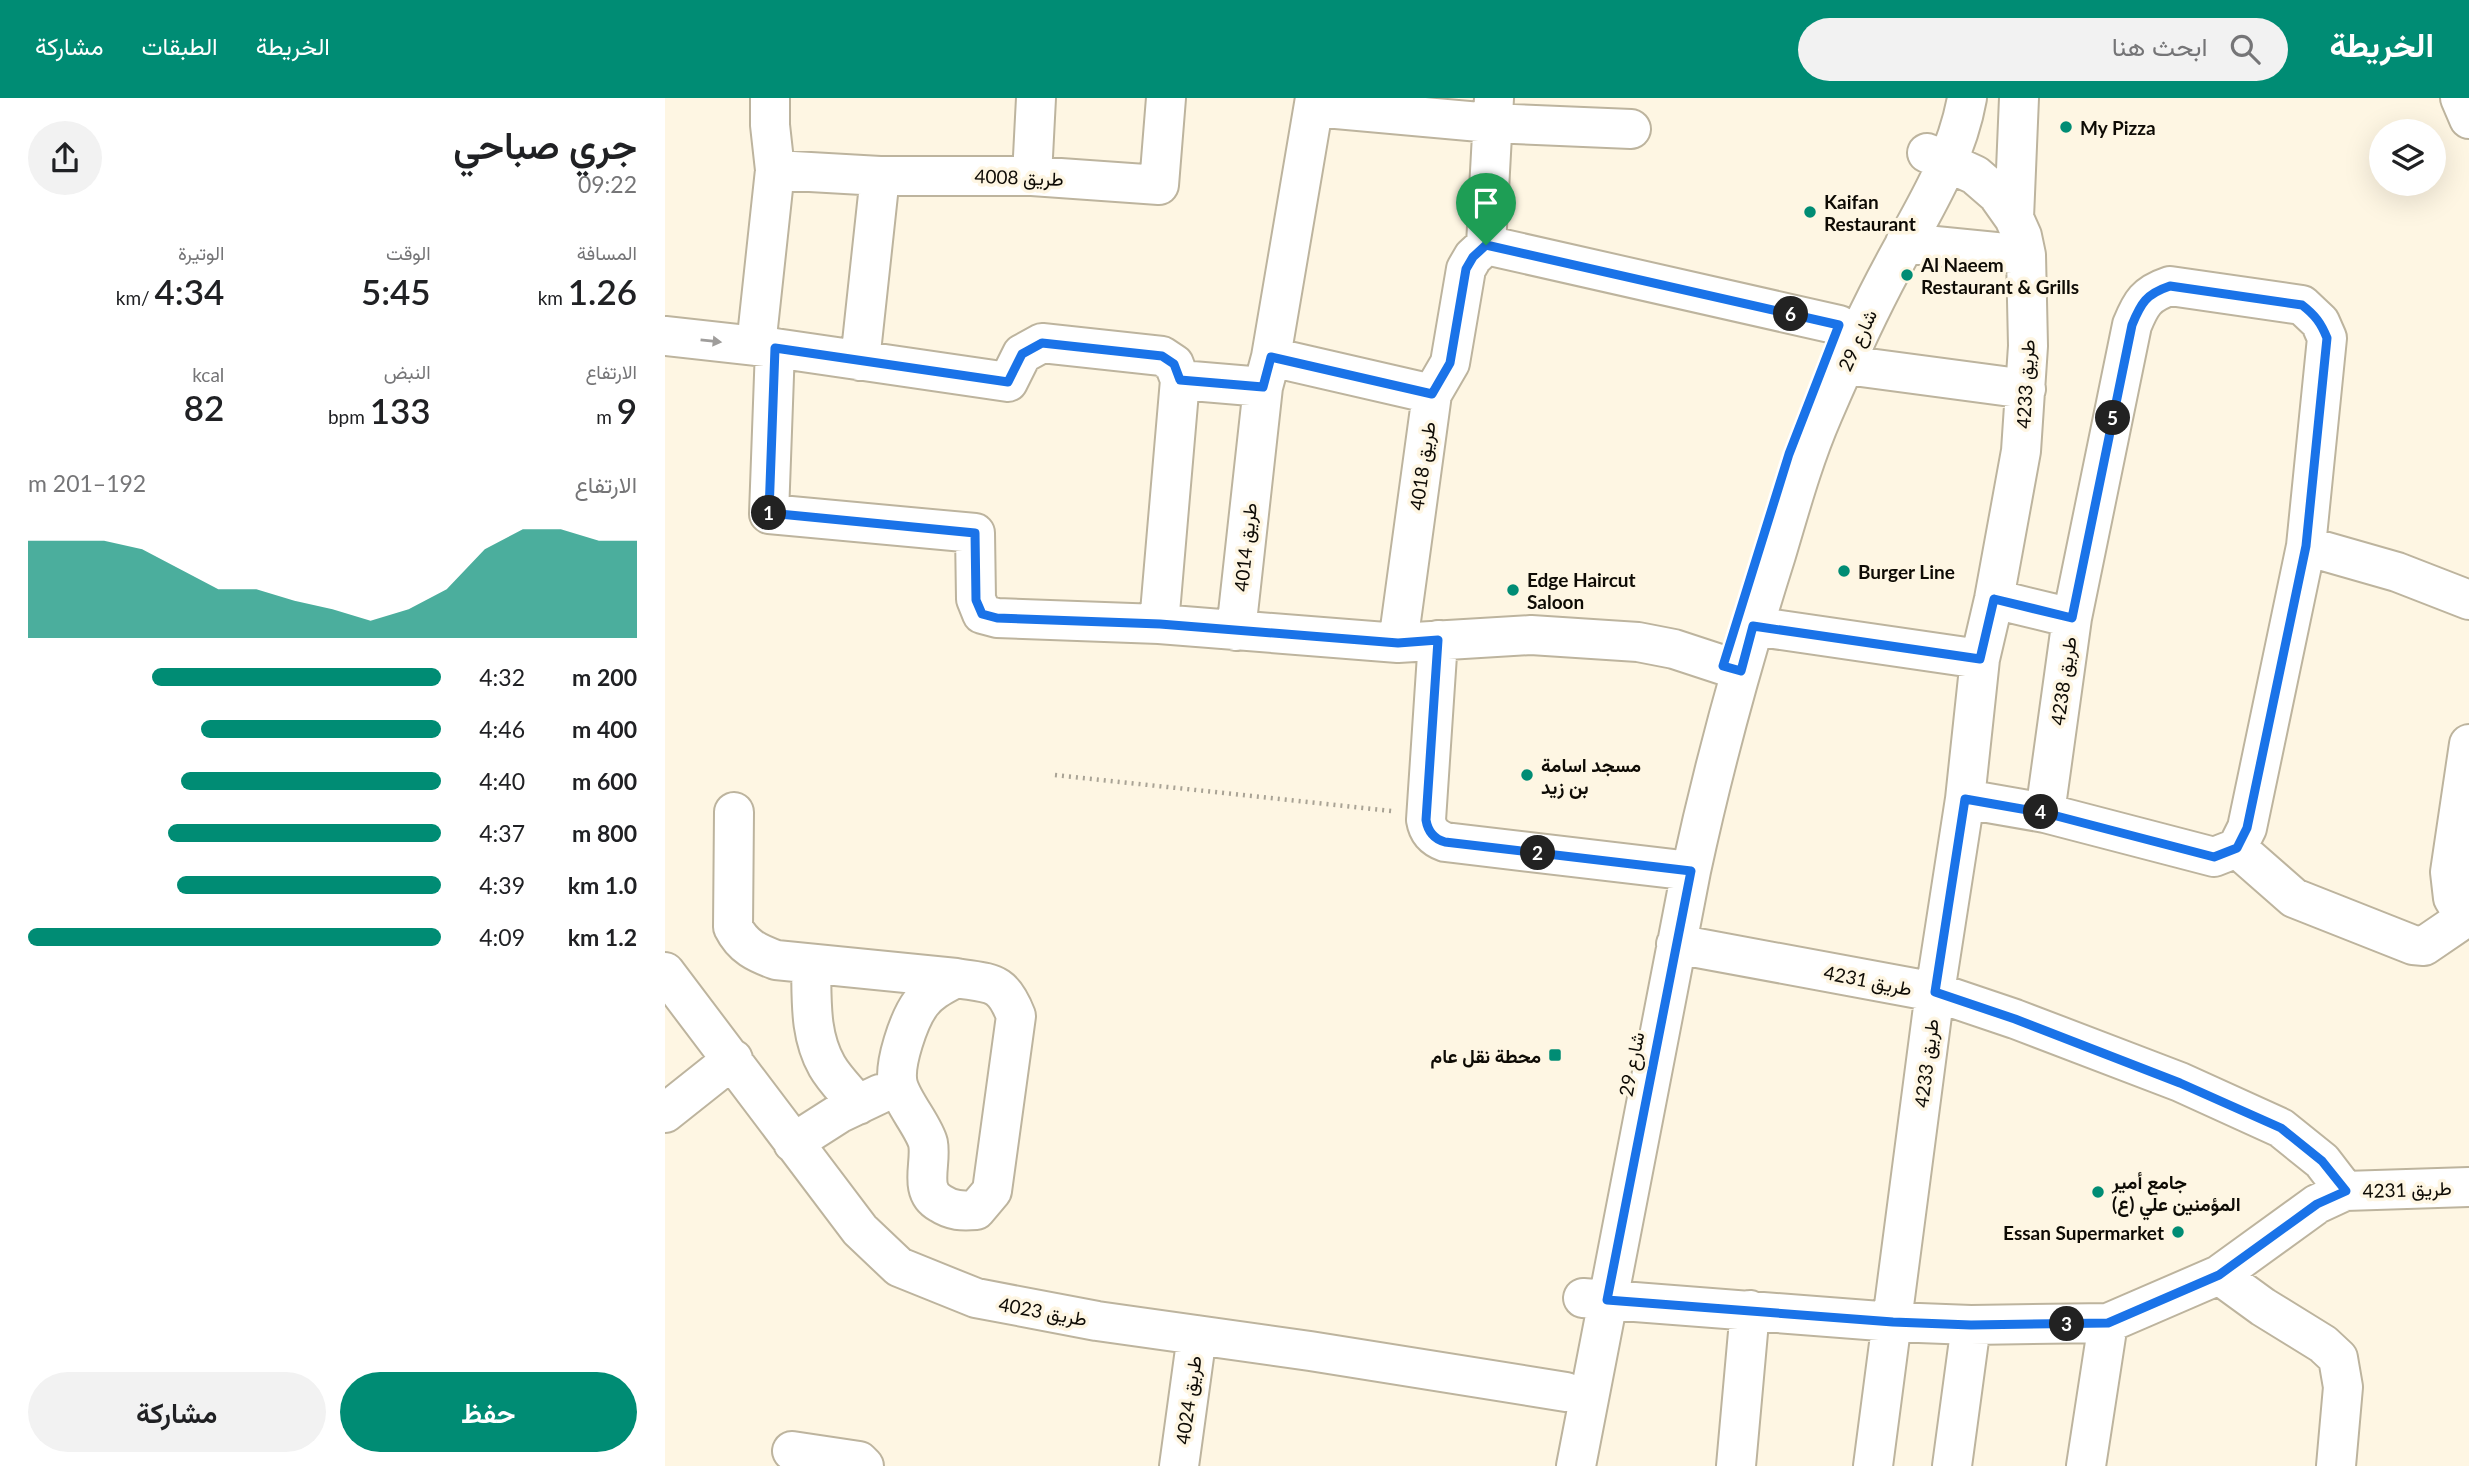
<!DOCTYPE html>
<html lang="ar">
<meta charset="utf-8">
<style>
body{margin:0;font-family:Lato,Vazirmatn,sans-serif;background:#f2f2f2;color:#202124;direction:rtl;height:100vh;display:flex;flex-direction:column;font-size:26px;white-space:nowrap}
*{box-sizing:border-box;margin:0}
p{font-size:23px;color:#757577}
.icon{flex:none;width:38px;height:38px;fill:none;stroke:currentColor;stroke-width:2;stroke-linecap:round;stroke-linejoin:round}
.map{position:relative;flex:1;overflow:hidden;direction:ltr}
.sheet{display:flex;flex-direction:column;background:#fff;width:665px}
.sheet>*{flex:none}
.controls{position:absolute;left:1704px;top:21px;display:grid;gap:14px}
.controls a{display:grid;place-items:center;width:77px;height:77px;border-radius:50%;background:#fff;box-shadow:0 7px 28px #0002;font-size:35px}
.pin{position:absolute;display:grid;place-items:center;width:60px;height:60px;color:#fff;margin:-72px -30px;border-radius:50% 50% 50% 0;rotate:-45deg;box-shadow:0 0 7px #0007}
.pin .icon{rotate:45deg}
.km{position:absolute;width:35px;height:35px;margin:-18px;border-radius:50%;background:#222;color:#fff;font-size:19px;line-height:35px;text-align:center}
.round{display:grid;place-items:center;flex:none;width:74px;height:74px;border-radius:37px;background:#f2f2f2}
.head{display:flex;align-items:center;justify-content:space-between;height:119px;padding:0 28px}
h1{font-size:38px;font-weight:600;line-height:52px}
.stats{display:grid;grid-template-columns:repeat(3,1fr);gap:10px;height:119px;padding:7px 28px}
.stats div{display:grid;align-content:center}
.stats b{font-size:35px;font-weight:600}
.stats small{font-size:19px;font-weight:400}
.stats p{font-size:19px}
.chart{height:196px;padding:14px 28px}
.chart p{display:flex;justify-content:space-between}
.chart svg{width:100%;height:126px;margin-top:7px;fill:#008c74;opacity:.7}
.action{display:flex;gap:14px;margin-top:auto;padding:14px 28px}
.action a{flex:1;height:80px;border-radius:42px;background:#008c74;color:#fff;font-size:28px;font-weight:600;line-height:80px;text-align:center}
.action a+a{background:#f2f2f2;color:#202124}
ul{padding:0 28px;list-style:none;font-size:23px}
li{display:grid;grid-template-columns:112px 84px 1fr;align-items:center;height:52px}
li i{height:18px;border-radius:9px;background:#008c74}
header{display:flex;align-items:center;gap:42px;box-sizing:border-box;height:98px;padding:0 35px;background:#008c74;color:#fff}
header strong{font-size:33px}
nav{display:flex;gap:38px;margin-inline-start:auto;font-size:24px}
.search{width:490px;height:63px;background:#f2f2f2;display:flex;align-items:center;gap:18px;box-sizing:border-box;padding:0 24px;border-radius:38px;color:#757577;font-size:26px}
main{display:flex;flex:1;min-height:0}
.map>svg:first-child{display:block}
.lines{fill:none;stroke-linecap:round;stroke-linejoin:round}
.minor-casing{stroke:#bdb49e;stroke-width:42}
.path{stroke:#a9a395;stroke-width:4.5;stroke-dasharray:2 5;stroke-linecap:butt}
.minor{stroke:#fff;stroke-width:38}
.oneway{fill:#9f9d9b}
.route-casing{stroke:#fff;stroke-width:14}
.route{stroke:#1a73e8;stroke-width:9}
.poi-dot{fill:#008c74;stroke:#fef6e3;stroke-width:2.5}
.labels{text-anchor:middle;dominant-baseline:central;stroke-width:7;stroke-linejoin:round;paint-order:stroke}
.poi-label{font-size:19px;font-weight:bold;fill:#0e0b05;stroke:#fef6e3;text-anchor:start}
.street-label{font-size:19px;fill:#0e0b05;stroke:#fef6e3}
</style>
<header>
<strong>الخريطة</strong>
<div class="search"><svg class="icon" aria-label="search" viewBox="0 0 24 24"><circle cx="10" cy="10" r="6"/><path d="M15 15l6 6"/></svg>ابحث هنا</div>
<nav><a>الخريطة</a><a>الطبقات</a><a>مشاركة</a></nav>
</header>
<main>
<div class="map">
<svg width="1804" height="1368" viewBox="0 0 1804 1368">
<rect width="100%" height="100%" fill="#fef6e3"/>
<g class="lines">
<defs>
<path id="minor" d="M105,0V27L110,72
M1795,0L1804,21
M649,9L826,25L966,31
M215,78H367L494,87L501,0
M367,78L371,0
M1349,120L1354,0
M1240,145L1361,157
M821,147L829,0
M0,238L110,250L343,284L357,256L377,245L497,258L509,266L515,282L494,526L733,545L866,537L973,544L1009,551L1076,573
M91,248L110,72L215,78L195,263
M110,250L104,416L310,435L311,501L317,516L332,520L494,526
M606,259L767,296
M1181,267L1361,291
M515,282L598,289L571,533
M598,289L606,259L650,0
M1641,448L1732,474L1804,502
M1329,501L1407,520
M1088,528L1315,561
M773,542L761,722C763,734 769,740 780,744L1026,773
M733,545L767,296L785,265L801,171L808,159L821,147L1174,227
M1300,701L1380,715L1549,759L1572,750L1582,730L1641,448L1662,240L1655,224L1637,207L1505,188C1481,196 1476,205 1467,227L1407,520L1380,715
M69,714L68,829C78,849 92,855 111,862L291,880
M1572,750L1629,800L1748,847L1759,848L1800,820
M1800,820L1788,800L1785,774L1804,646
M1011,846L1270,894L1350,921L1515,984L1616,1030L1657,1063L1680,1093
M146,866C147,901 144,936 162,968C170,982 183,994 193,1007
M0,874L195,1132L234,1169L311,1200L432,1223L645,1253L901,1294
M291,880C327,886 337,882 351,918L327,1093L311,1112C297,1113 287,1113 275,1105C253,1093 267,1065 263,1045C259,1029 238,1005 233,987C228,967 244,921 256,905C265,893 278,887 291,880Z
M0,1015L68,961
M128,1045L175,1015L215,996
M1554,1177L1598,1209L1658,1246L1673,1260L1678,1289L1671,1368
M918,1200L1228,1224L1306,1227L1443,1225L1554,1177L1652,1106L1680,1093L1804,1089
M127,1353L194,1363L199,1368
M514,1368L532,1237
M911,1368L1026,773C1049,666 1078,561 1111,457C1125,410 1138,362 1158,316C1179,267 1202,216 1228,168C1257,114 1291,62 1302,0
M1071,1368L1085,1212
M1208,1368L1270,894L1300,701L1315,561L1329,501L1356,353L1363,248L1361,157L1357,138L1349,120L1332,96L1310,77L1262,55
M1287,1368L1306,1227
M1421,1368L1443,1225"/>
</defs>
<use href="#minor" class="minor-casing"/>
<path class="path" d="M390,677L727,713"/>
<use href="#minor" class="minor"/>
</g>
<defs><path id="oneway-solid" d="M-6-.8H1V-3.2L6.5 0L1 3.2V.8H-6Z" transform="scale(1.75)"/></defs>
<use class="oneway" href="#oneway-solid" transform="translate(46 243) rotate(6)"/>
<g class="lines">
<defs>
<path id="route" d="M821,147L1174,227L1124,356L1058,568L1076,573L1088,528L1315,561L1329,501L1407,520L1467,227C1476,205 1481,196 1505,188L1637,207C1650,217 1656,225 1662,240L1641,448L1582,730L1572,750L1549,759L1380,715L1300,701L1270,894L1350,921L1515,985L1616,1030L1657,1063L1681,1093L1652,1106L1554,1177L1443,1225L1306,1227L1228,1224L942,1202L1026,773L780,744C769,741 763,734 761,722L773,542L733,545L495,526L332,520L317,516L311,502L310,435L104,415L110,250L343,284L357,256L377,245L497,258L509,266L515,282L598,289L606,259L767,296L785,265L801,171L808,159Z"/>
</defs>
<use href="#route" class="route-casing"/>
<use href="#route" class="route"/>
</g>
<g class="poi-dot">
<circle cx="1401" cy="29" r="7"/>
<circle cx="1145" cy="114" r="7"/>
<circle cx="1242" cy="177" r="7"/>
<circle cx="1179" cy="473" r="7"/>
<circle cx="848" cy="492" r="7"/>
<circle cx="862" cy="677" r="7"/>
<rect x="883" y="950" width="14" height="14" rx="3.5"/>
<circle cx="1433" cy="1094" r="7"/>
<circle cx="1513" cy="1134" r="7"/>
</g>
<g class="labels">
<g class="poi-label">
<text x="1415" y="29">My Pizza</text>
<text x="1159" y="103">Kaifan<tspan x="1159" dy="22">Restaurant</tspan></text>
<text x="1256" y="166">Al Naeem<tspan x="1256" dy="22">Restaurant &amp; Grills</tspan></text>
<text x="1193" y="473">Burger Line</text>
<text x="862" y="481">Edge Haircut<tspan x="862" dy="22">Saloon</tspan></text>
<text x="876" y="666">مسجد اسامة<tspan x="876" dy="22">بن زيد</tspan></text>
<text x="876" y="957" text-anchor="end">محطة نقل عام</text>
<text x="1447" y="1083">جامع أمير<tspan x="1447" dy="22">المؤمنين علي (ع)</tspan></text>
<text x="1499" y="1134" text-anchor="end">Essan Supermarket</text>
</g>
<g class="street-label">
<text transform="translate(354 79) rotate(2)">طريق 4008</text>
<text transform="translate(1192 242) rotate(-65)">شارع 29</text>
<text transform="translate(1360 286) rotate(-87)">طريق 4233</text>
<text transform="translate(757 368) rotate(-82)">طريق 4018</text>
<text transform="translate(580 449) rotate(-84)">طريق 4014</text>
<text transform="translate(1398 583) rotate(-82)">طريق 4238</text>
<text transform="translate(1203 882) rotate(11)">طريق 4231</text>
<text transform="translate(1261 965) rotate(-83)">طريق 4233</text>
<text transform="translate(966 966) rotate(-79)">شارع 29</text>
<text transform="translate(1742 1091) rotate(-2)">طريق 4231</text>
<text transform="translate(378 1213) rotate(10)">طريق 4023</text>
<text transform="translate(523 1302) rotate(-82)">طريق 4024</text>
</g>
</g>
</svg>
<div class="controls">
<a><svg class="icon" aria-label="layers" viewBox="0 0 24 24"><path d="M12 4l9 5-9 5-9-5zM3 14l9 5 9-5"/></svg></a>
</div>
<div class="pin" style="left:821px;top:147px;background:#1e9e55"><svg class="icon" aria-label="arrive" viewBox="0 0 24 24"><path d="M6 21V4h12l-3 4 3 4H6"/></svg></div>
<b class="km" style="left:104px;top:415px">1</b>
<b class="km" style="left:873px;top:755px">2</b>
<b class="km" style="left:1402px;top:1226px">3</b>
<b class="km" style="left:1376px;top:714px">4</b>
<b class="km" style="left:1448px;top:320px">5</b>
<b class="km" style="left:1126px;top:216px">6</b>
</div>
<section class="sheet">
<div class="head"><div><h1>جري صباحي</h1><p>09:22</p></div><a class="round"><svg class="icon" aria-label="share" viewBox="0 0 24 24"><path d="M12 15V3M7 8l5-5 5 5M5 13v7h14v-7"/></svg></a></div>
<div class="stats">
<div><p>المسافة</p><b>1.26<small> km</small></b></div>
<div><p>الوقت</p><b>5:45</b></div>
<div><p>الوتيرة</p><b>4:34<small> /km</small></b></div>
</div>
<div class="stats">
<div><p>الارتفاع</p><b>9<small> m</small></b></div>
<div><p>النبض</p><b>133<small> bpm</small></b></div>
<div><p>kcal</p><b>82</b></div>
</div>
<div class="chart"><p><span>الارتفاع</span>192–201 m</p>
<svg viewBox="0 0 160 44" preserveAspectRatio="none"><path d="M0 44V10L10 10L20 10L30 13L40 20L50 27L60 27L70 31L80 34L90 38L100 34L110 27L120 13L130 6L140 6L150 10L160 10V44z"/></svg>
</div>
<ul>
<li><b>200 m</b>4:32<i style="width:70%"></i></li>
<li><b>400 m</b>4:46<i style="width:58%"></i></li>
<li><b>600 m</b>4:40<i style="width:63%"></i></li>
<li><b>800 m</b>4:37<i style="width:66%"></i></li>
<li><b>1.0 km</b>4:39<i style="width:64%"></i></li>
<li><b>1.2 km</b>4:09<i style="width:100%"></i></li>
</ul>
<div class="action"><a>حفظ</a><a>مشاركة</a></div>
</section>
</main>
